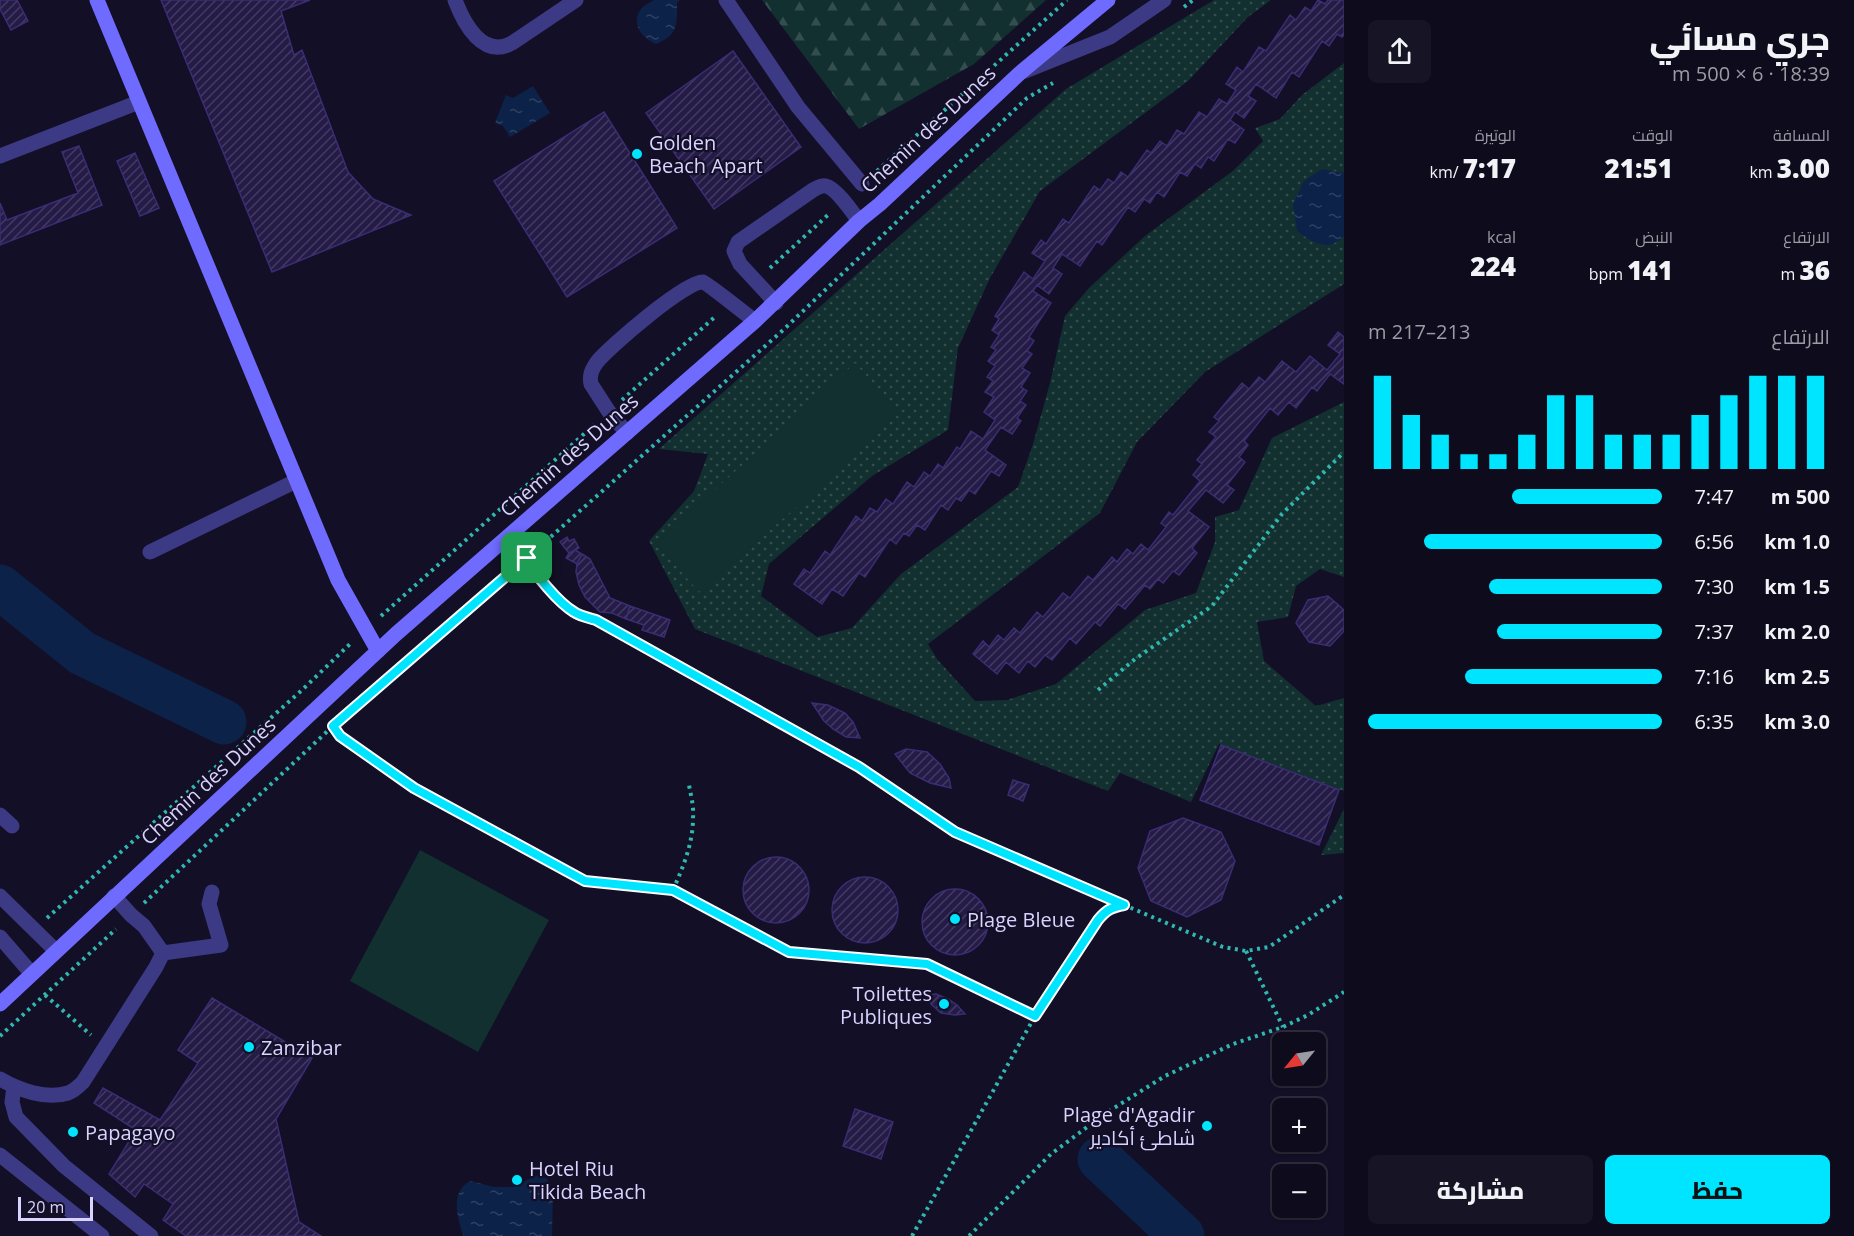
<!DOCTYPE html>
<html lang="ar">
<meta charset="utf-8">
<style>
body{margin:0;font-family:"Open Sans",Cairo,sans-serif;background:#171425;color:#f1f3f6;direction:rtl;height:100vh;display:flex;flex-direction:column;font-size:22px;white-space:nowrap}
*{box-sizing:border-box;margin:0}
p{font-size:20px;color:#9b9ba3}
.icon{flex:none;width:33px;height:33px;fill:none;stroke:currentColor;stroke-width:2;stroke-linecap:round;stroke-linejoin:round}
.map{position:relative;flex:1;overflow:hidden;direction:ltr}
.details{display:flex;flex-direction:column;background:#0e0b1c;width:510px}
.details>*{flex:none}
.needle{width:39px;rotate:240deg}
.buttons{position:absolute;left:1272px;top:1032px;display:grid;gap:12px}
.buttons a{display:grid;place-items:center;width:54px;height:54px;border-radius:9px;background:#0e0b1c;box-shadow:0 2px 4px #0004,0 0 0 2px #2e2b3b;font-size:30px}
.scale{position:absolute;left:18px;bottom:15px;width:75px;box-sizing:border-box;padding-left:6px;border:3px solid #d9d4ff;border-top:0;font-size:16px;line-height:21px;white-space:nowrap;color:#d9d4ff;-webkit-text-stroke:4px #130f26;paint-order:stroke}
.pin{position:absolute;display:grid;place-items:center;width:51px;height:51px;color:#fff;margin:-26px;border-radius:12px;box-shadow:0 3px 9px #0006}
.round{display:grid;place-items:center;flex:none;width:63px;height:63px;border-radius:9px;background:#171425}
.headline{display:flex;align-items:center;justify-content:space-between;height:102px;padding:0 24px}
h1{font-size:33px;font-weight:800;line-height:45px}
.figures{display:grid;grid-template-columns:repeat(3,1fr);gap:9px;height:102px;padding:6px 24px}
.figures div{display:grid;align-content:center}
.figures b{font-size:26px;font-weight:800}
.figures small{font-size:16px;font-weight:400}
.figures p{font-size:16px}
.chart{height:168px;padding:12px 24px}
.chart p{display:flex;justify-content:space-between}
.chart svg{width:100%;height:108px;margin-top:6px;stroke:#00e5ff;stroke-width:6}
.button{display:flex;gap:12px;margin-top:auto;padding:12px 24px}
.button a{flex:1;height:69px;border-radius:9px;background:#00e5ff;color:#111;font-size:24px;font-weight:800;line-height:69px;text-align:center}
.button a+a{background:#171425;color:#f1f3f6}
ul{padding:0 24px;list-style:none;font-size:20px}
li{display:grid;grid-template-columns:96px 72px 1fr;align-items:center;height:45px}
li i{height:15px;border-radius:8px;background:#00e5ff}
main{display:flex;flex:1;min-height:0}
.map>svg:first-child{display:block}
.grass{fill:url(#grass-dots)}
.forest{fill:url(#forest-firs)}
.pitch{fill:#12302f}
.water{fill:url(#water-ripples)}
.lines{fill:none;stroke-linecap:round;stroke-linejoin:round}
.river{stroke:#0c2248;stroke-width:45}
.building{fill:url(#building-hatch);stroke:#3b2d73;stroke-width:1.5}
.path{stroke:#2fb8b0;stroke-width:4;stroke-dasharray:3 4.5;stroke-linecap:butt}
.lane{stroke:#3d3a85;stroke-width:15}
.street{stroke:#3d3a85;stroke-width:15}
.secondary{stroke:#6f6bff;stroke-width:15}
.route-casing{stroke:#fff;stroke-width:12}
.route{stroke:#00e5ff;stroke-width:8}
.poi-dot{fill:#00e5ff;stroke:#130f26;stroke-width:2}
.labels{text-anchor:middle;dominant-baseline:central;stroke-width:4.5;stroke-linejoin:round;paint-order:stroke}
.street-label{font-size:20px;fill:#d9d4ff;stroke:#130f26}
.poi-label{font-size:20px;fill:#d9d4ff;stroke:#130f26;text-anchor:start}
</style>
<main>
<section class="details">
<div class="headline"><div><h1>جري مسائي</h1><p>18:39 · 6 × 500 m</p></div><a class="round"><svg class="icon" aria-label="share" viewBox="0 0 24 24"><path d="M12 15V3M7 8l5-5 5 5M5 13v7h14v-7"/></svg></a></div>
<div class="figures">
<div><p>المسافة</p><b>3.00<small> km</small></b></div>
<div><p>الوقت</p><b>21:51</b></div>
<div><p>الوتيرة</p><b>7:17<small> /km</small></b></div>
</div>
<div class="figures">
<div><p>الارتفاع</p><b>36<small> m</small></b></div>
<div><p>النبض</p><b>141<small> bpm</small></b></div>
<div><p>kcal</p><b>224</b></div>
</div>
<div class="chart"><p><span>الارتفاع</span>213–217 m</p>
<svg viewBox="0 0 160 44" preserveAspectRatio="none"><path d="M5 44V6M15 44V22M25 44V30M35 44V38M45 44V38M55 44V30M65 44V14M75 44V14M85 44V30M95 44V30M105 44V30M115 44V22M125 44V14M135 44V6M145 44V6M155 44V6"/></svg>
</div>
<ul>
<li><b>500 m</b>7:47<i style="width:51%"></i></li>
<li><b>1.0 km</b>6:56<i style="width:81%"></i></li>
<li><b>1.5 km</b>7:30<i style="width:59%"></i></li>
<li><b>2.0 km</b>7:37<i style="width:56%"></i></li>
<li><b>2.5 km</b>7:16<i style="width:67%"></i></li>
<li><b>3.0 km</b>6:35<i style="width:100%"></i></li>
</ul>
<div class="button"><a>حفظ</a><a>مشاركة</a></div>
</section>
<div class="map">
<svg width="1344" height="1236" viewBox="0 0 1344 1236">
<defs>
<pattern id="grass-dots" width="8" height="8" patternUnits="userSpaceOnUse" patternTransform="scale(1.5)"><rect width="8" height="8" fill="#12302f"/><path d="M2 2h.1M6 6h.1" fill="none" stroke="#344d4e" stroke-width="1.8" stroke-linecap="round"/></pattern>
<pattern id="forest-firs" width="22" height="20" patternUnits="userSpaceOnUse" patternTransform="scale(1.5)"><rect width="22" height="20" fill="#12302f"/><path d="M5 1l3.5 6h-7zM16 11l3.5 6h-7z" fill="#344d4e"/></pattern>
<pattern id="water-ripples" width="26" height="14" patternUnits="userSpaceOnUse" patternTransform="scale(1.5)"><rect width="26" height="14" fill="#0c2248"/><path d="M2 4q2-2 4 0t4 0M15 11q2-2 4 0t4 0" fill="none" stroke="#2f4163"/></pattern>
<pattern id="building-hatch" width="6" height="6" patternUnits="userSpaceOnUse" patternTransform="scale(1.5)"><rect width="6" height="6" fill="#241b47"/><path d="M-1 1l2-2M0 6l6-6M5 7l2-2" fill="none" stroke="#433b63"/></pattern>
</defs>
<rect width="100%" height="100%" fill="#130f26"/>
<path class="grass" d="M1214,0H1271L1248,17L1188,81L1040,191L990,278L958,348L948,430L872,476L769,564L761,596L817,637L852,628L901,574L1018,487L1033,444L1050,383L1065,316L1089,288L1145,236L1234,170L1263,141L1255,128L1280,119L1302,95L1344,63V284L1205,372L1137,442L1100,513L928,644L937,659L975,701L1007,700L1056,684L1145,610L1196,593L1215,542V517L1239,510L1272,438L1344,402V577L1320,569L1296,586L1288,617L1257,622L1264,661L1316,706L1344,698V791L1219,744L1191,802L1120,773L1108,791L695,629L649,541L694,491L708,454L659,449L1066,89Z
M1344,809V853L1321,855Z"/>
<path class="forest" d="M762,0H1046L974,64L859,129Z"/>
<path class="pitch" d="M855,363L900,413L793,510L699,592L656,543Z
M420,850L549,920L478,1052L350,981Z"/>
<path class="water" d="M654,0H680L677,3C677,25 678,35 656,44C643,39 632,26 639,12C642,6 649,3 654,0Z
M533,86L550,113L510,137L503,126L495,123L506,95L513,98Z
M1322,169L1344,173V236C1328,253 1312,242 1297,231L1293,204L1304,181Z
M538,1175L547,1179L553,1192L552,1236H464L463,1235C457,1216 450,1192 470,1181L494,1187H513Z"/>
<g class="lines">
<path class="river" d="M0,587L82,653L224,722
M1100,1159L1182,1236"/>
</g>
<path class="building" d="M0,0H17L28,21L11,30L0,9Z
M161,0H310L281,11L294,55L302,50L348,172L373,199L411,215L272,272Z
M1318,0L1325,4L1328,0H1344V35L1342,37L1337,34L1329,46L1322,41L1299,77L1292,72L1276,98L1256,84L1248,96L1256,101L1244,118L1235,112L1230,120L1244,130L1235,143L1228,139L1214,161L1208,157L1201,168L1195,164L1187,176L1180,172L1164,197L1157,192L1150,203L1144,199L1135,212L1128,207L1102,245L1097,241L1080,266L1062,254L1053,268L1062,274L1049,294L1037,285L1033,291L1051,303L1029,337L1034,341L1027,351L1032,354L1022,368L1030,373L1021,387L1027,391L1020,401L1026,405L1017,418L1021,421L1012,434L1001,427L985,450L1006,465L999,476L991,471L975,494L969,490L961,501L956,498L948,510L941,505L925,530L917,525L909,536L904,533L896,544L890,539L865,577L859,573L843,596L832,589L822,604L794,584L804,569L810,573L825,551L830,555L856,516L862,521L870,508L877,512L886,499L893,504L907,482L914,487L924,472L930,476L938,464L943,468L957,447L960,449L971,431L983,439L995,420L984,412L994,397L985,392L993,381L987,377L995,366L988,361L996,350L991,347L999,335L992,330L999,319L995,316L1024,272L1033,279L1045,261L1032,253L1041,240L1046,244L1063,219L1069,223L1094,186L1100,190L1108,179L1114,183L1121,172L1128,177L1147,150L1151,153L1160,141L1167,146L1177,130L1184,134L1199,112L1207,117L1219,99L1227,104L1236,90L1226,84L1237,67L1243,72L1259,47L1266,51L1290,15L1296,20L1305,7L1311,11Z
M733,51L801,147L714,209L646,113Z
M604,112L677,228L567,297L494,181Z
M79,146L102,205L0,245V203L7,220L78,193L62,152Z
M135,153L159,208L140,216L117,161Z
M1338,332L1344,337V384L1330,374L1317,391L1312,387L1296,408L1289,402L1278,415L1270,408L1244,441L1248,445L1239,457L1245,462L1227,485L1234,490L1223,503L1206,490L1188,511L1209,527L1192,548L1197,553L1179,575L1173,571L1163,583L1158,579L1150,589L1145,585L1125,609L1118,604L1100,626L1095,622L1076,644L1070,638L1052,660L1045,655L1035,667L1028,661L1019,673L1006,662L997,674L973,654L983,641L989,647L998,635L1004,640L1014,628L1020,633L1037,612L1043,617L1063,593L1070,598L1088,576L1093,580L1112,557L1117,562L1127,549L1133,554L1141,544L1148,550L1166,527L1161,523L1169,512L1173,515L1200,481L1193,475L1202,464L1197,460L1216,437L1209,432L1219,421L1214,417L1242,383L1249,389L1259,377L1265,382L1282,361L1296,372L1310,356L1327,370L1340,354L1328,345Z
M567,537L569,541L574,539L579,548L569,553L560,542Z
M575,550L582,554L577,564L566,558L569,553Z
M582,554L590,559L610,598L630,606L626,619L612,613L600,612L585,597L579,585L576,572L577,564Z
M1328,596L1344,610V631L1330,646L1309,642L1296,623L1308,600Z
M630,606L670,620L664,637L642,630L644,625L626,619Z
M812,703L828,705L845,713L853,722L860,738L846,737L833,729L824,721Z
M1221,745L1339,790L1319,845L1200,800Z
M906,749L927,752L940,764L949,778L951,788L930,783L910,773L895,754Z
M1013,780L1029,785L1023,801L1008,795Z
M1183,818L1221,832L1235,861L1221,900L1187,917L1151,901L1138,868L1150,831Z
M743 890a33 33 0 1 1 66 0a33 33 0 1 1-66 0Z
M832 910a33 33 0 1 1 66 0a33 33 0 1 1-66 0Z
M922 922a33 33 0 1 1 66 0a33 33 0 1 1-66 0Z
M936,994L948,999L957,1005L965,1014L955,1015L941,1013L931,1004L927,995Z
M212,998L312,1058L276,1119L299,1222L321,1236H186L163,1220L173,1204L144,1184L135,1197L109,1174L136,1130L94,1103L103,1088L160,1120L198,1063L178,1050Z
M855,1109L893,1122L881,1159L843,1146Z"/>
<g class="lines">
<path class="path" d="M1184,7L1193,0
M877,171L1067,0
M770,268L829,214
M622,400L717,315
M527,558C534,574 559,603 574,612C580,616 589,618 596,620L859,767L955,832L1124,905
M381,616L594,425
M1098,690L1135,659L1212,606L1282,514L1344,452
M331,724L341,736L414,788L585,881L673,890L789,952L927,964L1035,1016
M673,890C683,867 693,844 693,818C694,807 691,796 689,785
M144,903L333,726L527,558L781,332L1027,98L1053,83
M47,918L301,691L351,643
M1246,951L1283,1027
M45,995L91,1035
M0,1036L116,929
M912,1236L1035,1016L1105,912L1114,907L1124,905L1223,947L1246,951L1269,947L1344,895
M969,1236L1051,1154L1106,1113L1165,1076L1233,1044L1283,1027L1308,1015L1344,992"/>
<path class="lane" d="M726,0L798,107L862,184
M776,303L740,264L734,251L738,242L813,190C817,188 821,185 826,186C836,188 853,213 859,221
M627,433L609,412L591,384C589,375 592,369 597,362C609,347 687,280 703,282C707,283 748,316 755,321
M150,552L296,481
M0,815L12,826
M0,896L56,951
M0,937L32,974
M163,953L221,945L209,904L212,892
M0,1079C19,1090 46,1100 68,1093C74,1091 79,1086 83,1082L156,967L163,953L144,926L131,915L114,896
M14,1087L12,1102L16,1117L64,1166L151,1236
M0,1155L102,1236"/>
<path class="street" d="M455,0C464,24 483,59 512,43L576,0
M1025,71L1110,37L1164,0
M0,156L139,102"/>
<path class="secondary" d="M97,0L338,580L378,651
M0,1004L396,634L755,321L859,221L880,204L1020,73L1108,0"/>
</g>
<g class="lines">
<defs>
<path id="route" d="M527,558C534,574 559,603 574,612C580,616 589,618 596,620L859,767L955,832L1124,905C1112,907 1106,910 1098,920L1035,1016L927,964L789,952L673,890L585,881L414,788L340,736L333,726Z"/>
</defs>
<use href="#route" class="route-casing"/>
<use href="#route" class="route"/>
</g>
<g class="poi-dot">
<circle cx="637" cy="154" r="6"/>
<circle cx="955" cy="919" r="6"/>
<circle cx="944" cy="1004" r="6"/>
<circle cx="249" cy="1047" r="6"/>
<circle cx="1207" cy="1126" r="6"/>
<circle cx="73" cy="1132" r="6"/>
<circle cx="517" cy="1180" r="6"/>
</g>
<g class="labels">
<g class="street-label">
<text transform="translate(928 129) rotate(-43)">Chemin des Dunes</text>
<text transform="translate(569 455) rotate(-41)">Chemin des Dunes</text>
<text transform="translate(208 781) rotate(-43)">Chemin des Dunes</text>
</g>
<g class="poi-label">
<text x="649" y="142">Golden<tspan x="649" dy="23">Beach Apart</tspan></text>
<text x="967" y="919">Plage Bleue</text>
<text x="932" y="993" text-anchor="end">Toilettes<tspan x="932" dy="23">Publiques</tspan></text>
<text x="261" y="1047">Zanzibar</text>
<text x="1195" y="1114" text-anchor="end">Plage d'Agadir<tspan x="1195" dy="23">شاطئ أكادير</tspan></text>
<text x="85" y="1132">Papagayo</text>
<text x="529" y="1168">Hotel Riu<tspan x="529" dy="23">Tikida Beach</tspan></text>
</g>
</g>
</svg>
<div class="buttons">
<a><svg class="needle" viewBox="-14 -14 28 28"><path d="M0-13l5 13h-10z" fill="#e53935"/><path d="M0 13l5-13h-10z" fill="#9b9ba3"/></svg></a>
<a>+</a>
<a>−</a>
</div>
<div class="scale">20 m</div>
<div class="pin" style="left:527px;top:558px;background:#1e9e55"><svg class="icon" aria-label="arrive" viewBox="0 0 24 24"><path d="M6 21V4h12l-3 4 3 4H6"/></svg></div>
</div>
</main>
